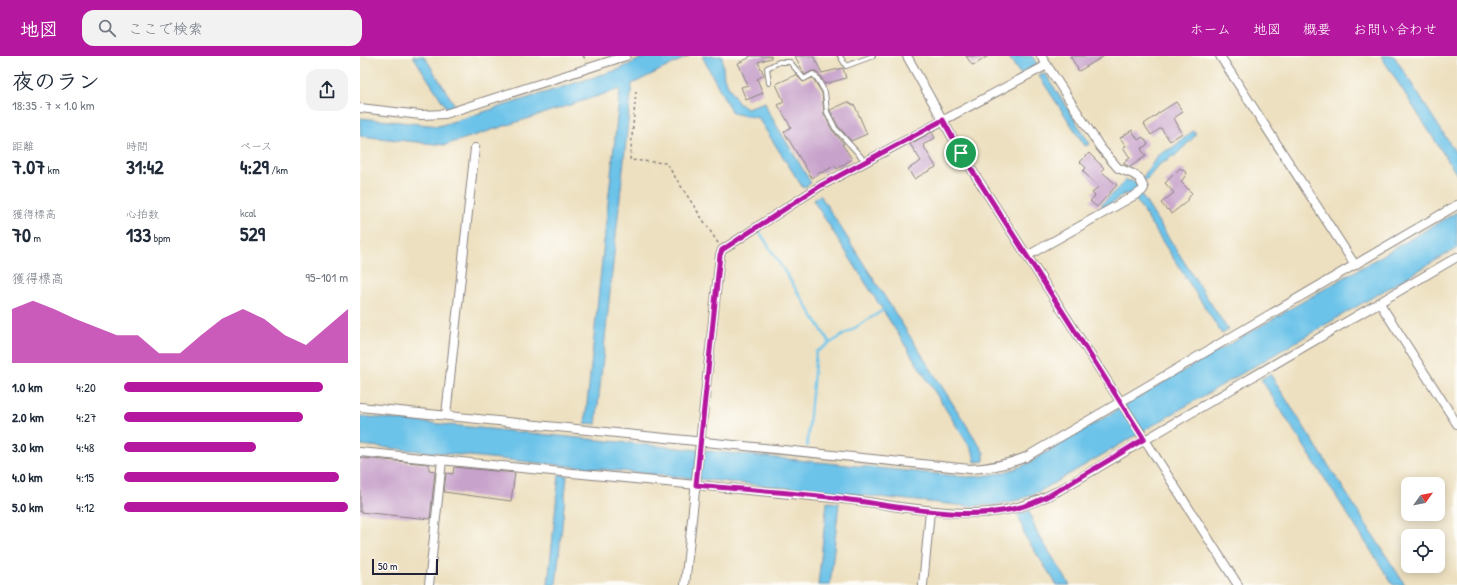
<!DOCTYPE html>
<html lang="ja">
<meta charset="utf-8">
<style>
body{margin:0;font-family:"Patrick Hand","Klee One",sans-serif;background:#f2f2f3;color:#1f2937;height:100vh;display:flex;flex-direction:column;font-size:15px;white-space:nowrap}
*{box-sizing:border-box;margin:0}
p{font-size:13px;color:#747a83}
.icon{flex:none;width:22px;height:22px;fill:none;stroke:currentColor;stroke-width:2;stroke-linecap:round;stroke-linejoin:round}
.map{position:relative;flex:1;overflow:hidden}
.side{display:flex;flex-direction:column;background:#fff;width:360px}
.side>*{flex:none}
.needle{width:26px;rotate:57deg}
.tools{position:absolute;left:1041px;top:421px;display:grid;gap:8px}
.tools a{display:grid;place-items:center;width:44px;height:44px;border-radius:8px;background:#fff;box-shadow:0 2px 10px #0003;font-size:20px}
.scale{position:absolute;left:12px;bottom:10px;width:66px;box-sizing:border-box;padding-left:4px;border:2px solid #22223b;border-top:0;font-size:11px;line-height:14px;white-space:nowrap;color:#22223b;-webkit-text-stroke:3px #fdfcf7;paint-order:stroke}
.pin{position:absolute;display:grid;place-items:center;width:34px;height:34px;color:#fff;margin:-17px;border:2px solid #fff;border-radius:50%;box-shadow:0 1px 4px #0007}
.round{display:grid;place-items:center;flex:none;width:42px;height:42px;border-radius:12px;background:#f2f2f3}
.head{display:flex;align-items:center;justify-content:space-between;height:68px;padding:0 12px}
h1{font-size:22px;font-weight:700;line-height:30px}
.stats{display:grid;grid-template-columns:repeat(3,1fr);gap:6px;height:68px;padding:4px 12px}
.stats div{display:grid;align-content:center}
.stats b{font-size:20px;font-weight:700}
.stats small{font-size:11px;font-weight:400}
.stats p{font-size:11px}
.chart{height:112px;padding:8px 12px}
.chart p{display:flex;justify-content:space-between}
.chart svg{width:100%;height:72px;margin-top:4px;fill:#b5179e;opacity:.7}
ul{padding:0 12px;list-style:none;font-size:13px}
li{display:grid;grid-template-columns:64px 48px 1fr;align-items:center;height:30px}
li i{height:10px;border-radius:5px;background:#b5179e}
header{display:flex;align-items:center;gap:24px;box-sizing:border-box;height:56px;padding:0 20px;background:#b5179e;color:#fff}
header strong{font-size:19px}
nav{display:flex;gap:22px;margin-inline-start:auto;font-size:14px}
.search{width:280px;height:36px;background:#f2f2f3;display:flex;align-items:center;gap:10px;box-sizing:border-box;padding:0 14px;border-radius:12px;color:#747a83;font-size:15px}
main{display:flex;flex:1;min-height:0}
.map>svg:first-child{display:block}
.water{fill:#6cc3e9;stroke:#477292}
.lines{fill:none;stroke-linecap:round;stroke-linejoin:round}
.stream{stroke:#6cc3e9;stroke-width:2.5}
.building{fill:#c7a2cb}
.service-casing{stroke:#88817e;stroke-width:6}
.minor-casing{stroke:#88817e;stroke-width:10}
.path{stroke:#88817e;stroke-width:1.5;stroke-dasharray:3 3;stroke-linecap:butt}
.service{stroke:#fff;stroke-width:4}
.minor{stroke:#fff;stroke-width:8}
.route-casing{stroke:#fff;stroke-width:8}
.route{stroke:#b5179e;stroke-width:5}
</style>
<header>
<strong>地図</strong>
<div class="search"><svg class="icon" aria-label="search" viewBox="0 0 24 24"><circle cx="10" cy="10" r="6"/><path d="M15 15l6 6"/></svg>ここで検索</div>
<nav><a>ホーム</a><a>地図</a><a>概要</a><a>お問い合わせ</a></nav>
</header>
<main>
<section class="side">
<div class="head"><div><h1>夜のラン</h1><p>18:35 · 7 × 1.0 km</p></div><a class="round"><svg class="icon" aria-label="share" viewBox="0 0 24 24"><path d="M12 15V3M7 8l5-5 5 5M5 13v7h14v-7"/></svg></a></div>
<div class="stats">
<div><p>距離</p><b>7.07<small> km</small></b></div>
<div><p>時間</p><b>31:42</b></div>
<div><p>ペース</p><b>4:29<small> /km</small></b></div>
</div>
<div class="stats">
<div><p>獲得標高</p><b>70<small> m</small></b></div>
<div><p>心拍数</p><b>133<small> bpm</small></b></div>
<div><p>kcal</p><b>529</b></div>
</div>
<div class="chart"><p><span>獲得標高</span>95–101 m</p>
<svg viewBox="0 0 160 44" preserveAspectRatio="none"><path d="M0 44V11L10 6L20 11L30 17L40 22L50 27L60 27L70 38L80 38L90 27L100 17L110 11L120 17L130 27L140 33L150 22L160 11V44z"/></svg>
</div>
<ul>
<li><b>1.0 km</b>4:20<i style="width:89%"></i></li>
<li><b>2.0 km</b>4:27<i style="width:80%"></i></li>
<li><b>3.0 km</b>4:48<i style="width:59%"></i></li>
<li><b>4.0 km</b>4:15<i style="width:96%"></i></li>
<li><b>5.0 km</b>4:12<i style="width:100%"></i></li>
</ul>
</section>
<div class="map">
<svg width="1097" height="529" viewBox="0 0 1097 529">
<rect width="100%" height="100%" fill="#fdfcf7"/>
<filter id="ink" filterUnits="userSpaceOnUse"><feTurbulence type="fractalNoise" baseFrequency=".025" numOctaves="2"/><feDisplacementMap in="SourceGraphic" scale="8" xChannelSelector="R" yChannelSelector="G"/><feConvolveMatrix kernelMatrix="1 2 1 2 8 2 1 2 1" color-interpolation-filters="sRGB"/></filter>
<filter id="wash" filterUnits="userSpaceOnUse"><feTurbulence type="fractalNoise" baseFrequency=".012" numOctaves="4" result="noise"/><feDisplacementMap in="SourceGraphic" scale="16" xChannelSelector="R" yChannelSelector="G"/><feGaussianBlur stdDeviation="0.9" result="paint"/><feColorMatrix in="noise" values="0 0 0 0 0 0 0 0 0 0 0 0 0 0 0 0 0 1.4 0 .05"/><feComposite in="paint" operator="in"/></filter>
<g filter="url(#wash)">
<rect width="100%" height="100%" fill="#ede0c0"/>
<path class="water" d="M53,0H64L96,51L88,54Z
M286,0H329L272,28L236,368L225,367L260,33L85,89L0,80V62L79,70L260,13Z
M342,0H362L364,22L378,47L387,52L405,46L408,55L451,127L443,132L398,62L372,57Z
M648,0H672L677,8L660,18Z
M1021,0H1034L1097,99V119Z
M682,18L686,19L730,88L725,90L679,20Z
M833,75L835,76V80L815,100H812L807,105L801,107L787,123C782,124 779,129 778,134L868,274L862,278L772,138H764L747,151L742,150V148L766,124L776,126L783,121L799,98L812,92Z
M460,139L621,392L624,397V405L615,406L613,396L453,144Z
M1097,156V192L682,434L659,444L635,449L608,450L0,389V360L607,421C630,420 646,417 667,408L782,339Z
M910,318L1045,529H1033L901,323Z
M199,418L207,420L196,529H188Z
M467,446L479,447L470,529H458Z
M669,455L676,475L710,529H697L665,480L658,458Z"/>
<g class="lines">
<path class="stream" d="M399,175L470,287
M447,390L456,296L525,253"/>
</g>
<g id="blocks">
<path class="building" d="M389,0H411V2L398,6L404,19L397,23L403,37L386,44L381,31L388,29L378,7L389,2Z
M435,0H453L462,17L483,12L486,22L465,28L460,20L455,15H452L445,19Z
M606,0H628L616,8L612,9Z
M710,0H744L719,15Z
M436,19L443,26L452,22L454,24L462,37L464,58L472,74L484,88H482L492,103L477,113L475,109L462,117L461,116L452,122L424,76L431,71L418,49L424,46L416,28Z
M488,46L495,50L507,78L491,85L478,70L470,54Z
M816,46L823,56L814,62L822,77L810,85L801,72L791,79L784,68L797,59V58Z
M772,74L778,84L783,81L788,88L781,93L786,100L770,111L763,107L770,102L763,91L766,90L760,82Z
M572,76L575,82L563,89L576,111L554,123L548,113L561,105L550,88Z
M729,97L744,112L741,115L757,129L737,151L730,145L735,140L732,137L738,131L723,115L726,112L720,106Z
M820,112L827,117L821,126L832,137L825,147L811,158L808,153L807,154L801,147L814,137L805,127Z
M0,402L69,408V414L75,415L70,463L0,456Z
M94,411L155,417L151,445L84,436L86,417L93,418Z"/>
</g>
</g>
<g filter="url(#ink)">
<use href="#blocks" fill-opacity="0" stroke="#88817e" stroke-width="1"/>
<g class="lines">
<defs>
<path id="service" d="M480,0L486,10L513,0
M409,27L407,12L419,6H430L444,23L453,18L457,22L465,36L467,56L475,72L505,105"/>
<path id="minor" d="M547,0L601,97L878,529
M860,0L995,209
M0,52L61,59L85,58L266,0
M667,200L770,142L782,135L784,132L779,122L773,118L758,112L740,91L681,0
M1019,246L1097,368
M0,351L610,413C631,412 646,409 666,401L1097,149
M86,359L115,92
M0,396C150,411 301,426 451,440C481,442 510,446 539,451C565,454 591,458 617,457C649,456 670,449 698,435L1097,201
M69,529L82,404
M325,529L360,199L362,194L460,130L687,9
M563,529L570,455"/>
</defs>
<use href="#service" class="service-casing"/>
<use href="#minor" class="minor-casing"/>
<path class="path" d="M223,0L227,5
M276,35L270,104L306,107L358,187"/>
<use href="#service" class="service"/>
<use href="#minor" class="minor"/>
</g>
</g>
<g class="lines" filter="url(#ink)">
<defs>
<path id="route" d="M583,64L601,97L784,383C764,395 743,408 722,420C701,433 681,446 657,452C602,466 539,450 483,443C434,436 385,434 336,429L360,199L362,194L460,130Z"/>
</defs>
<use href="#route" class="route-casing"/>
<use href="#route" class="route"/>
</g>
</svg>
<div class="tools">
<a><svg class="needle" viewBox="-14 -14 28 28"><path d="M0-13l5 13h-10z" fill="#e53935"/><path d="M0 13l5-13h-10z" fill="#747a83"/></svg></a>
<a><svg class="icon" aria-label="locate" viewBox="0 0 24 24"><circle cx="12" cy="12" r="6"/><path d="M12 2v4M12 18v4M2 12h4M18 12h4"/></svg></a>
</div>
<div class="scale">50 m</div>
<div class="pin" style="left:601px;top:97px;background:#1e9e55"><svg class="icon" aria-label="arrive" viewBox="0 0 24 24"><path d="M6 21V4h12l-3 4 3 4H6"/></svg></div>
</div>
</main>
